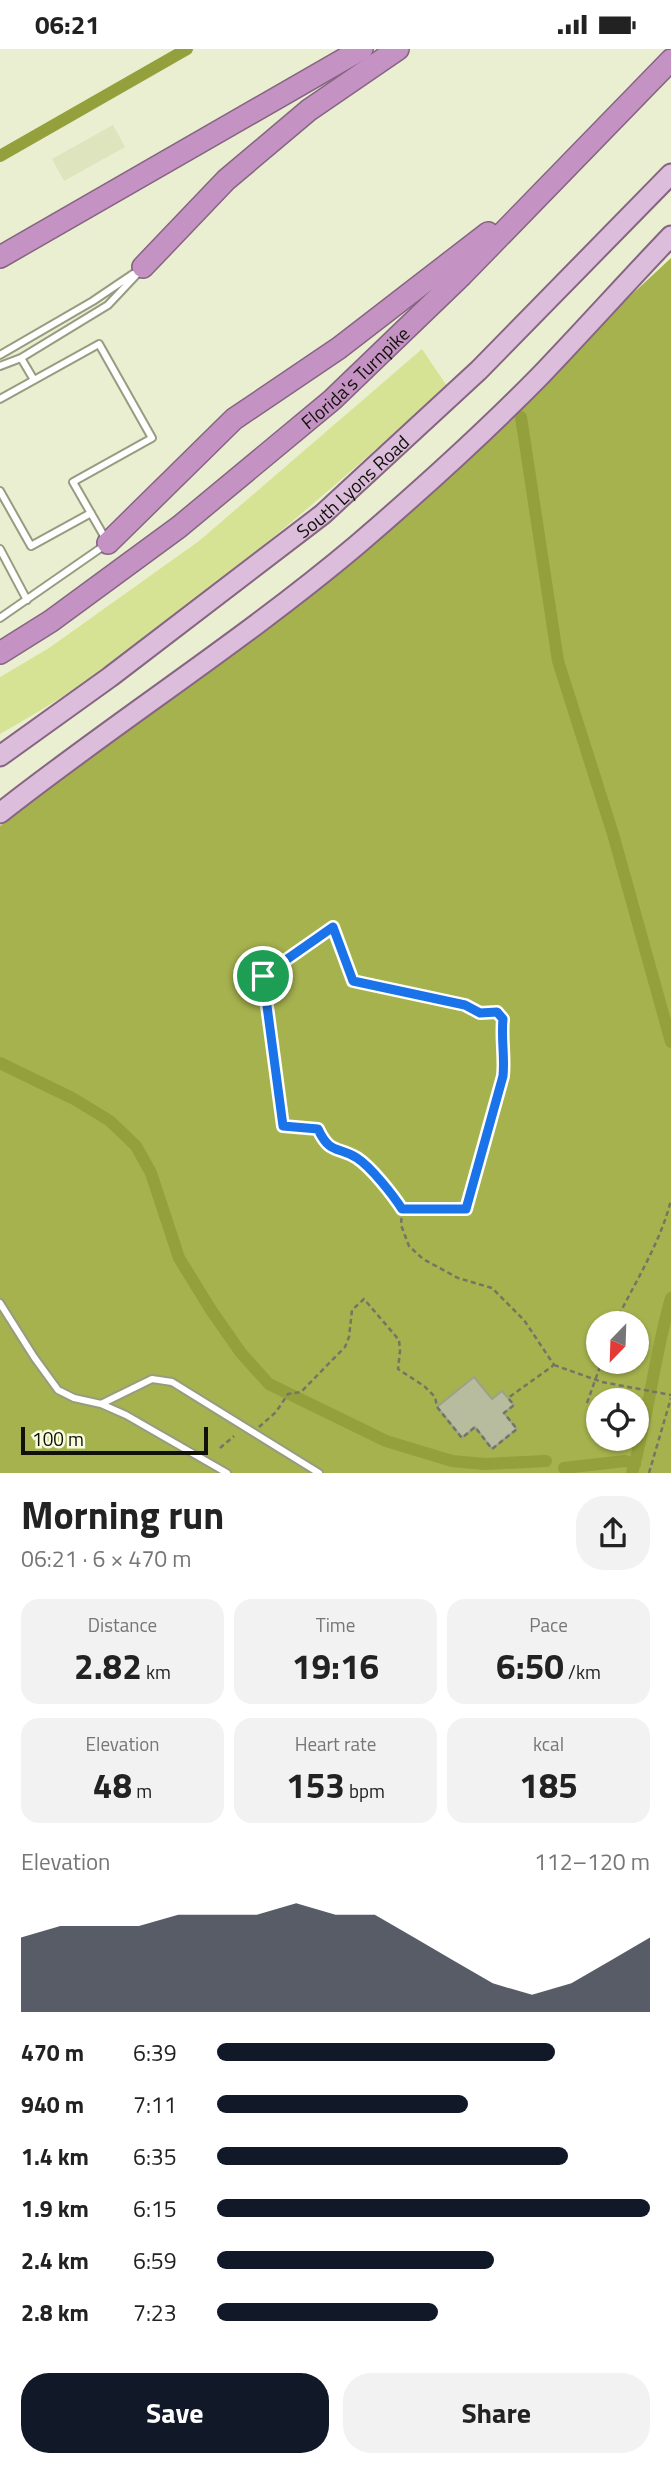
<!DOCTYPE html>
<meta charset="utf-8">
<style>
body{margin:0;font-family:"Titillium Web",sans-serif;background:#f2f2f2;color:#222;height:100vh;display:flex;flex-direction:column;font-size:26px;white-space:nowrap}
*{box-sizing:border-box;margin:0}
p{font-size:23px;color:#767676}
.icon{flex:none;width:38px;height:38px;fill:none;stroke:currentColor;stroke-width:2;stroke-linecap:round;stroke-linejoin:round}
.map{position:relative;height:1424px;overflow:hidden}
.panel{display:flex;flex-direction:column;background:#fff;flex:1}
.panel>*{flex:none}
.needle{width:46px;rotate:203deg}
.buttons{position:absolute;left:586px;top:1262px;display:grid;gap:14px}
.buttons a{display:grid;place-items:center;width:63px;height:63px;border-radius:50%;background:#fff;box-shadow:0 2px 5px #0004;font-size:35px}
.scale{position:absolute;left:21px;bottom:18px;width:187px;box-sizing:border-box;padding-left:7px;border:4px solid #101208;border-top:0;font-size:19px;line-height:24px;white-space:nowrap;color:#101208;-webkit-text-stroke:5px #f7fdde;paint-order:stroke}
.pin{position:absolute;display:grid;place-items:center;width:60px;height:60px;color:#fff;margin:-30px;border:4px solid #fff;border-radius:50%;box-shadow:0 2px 7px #0007}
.round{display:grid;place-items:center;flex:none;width:74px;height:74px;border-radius:28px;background:#f2f2f2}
.summary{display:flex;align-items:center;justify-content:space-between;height:119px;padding:0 21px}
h1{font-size:38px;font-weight:700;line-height:52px}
.metrics{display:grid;grid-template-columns:repeat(3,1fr);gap:10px;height:119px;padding:7px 21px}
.metrics div{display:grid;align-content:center;border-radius:18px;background:#f2f2f2;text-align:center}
.metrics b{font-size:35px;font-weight:700}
.metrics small{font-size:19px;font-weight:400}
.metrics p{font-size:19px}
.chart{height:196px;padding:14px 21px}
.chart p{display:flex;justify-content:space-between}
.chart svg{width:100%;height:126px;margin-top:7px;fill:#111827;opacity:.7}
.primary-button{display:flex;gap:14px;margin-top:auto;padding:14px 21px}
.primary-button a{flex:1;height:80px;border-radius:28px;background:#111827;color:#fff;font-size:28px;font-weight:700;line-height:80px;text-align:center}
.primary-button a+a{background:#f2f2f2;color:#222}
ul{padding:0 21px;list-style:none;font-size:23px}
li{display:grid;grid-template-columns:112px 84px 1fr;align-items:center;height:52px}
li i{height:18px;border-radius:9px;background:#111827}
.status{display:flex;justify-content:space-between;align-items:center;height:49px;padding:0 35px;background:#fff;direction:ltr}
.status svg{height:19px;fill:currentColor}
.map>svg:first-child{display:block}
.built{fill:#dde4be}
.green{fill:#d7e394}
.forest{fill:#a6b24e;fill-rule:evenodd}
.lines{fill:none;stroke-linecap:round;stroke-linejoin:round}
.canal{stroke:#94a03b;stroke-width:12}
.building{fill:#b7bc9f;stroke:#9da286;stroke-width:2}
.lane-casing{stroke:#979c80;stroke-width:10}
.primary-casing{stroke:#866582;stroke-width:23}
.highway-casing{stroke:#866582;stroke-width:24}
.path{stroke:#727663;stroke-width:2.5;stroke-dasharray:5 3.5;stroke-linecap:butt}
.lane{stroke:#fff;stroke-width:6}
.primary{stroke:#dcbedc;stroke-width:19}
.highway{stroke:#c592c4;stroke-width:21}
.route-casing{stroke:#fff;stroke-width:14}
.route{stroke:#1a73e8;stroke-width:9}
.labels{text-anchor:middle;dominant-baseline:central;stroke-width:5;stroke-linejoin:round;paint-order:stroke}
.street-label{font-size:19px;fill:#101208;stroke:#f7fdde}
</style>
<div class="status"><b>06:21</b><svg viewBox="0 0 49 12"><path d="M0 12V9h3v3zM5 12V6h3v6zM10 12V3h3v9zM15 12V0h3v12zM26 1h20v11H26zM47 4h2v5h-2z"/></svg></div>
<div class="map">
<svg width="671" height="1424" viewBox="0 0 671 1424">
<rect width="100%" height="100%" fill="#eaefd1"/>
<path class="built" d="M113,76L125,98L64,132L52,110Z"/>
<path class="green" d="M422,300L447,337C329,443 208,548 77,638C52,655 26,670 0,685V628L49,599L199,492Z"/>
<path class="forest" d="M671,209V1424H0V777L221,602L466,400ZM598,1274H637V1312H598ZM598,1351H637V1390H598Z"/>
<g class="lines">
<path class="canal" d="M0,107L187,0
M521,368L558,612L613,785L671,993
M0,1014L74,1050L110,1072L136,1097L151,1124L179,1209L211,1261L241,1304L269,1335L386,1392L452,1412L485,1415L546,1412
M564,1419L625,1412L635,1415
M632,1424C649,1366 654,1307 671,1249"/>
</g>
<path class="building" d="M474,1328L492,1350L502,1342L514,1356L504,1364L517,1380L492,1400L475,1378L462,1389L437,1358Z"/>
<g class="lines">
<defs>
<path id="lane" d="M0,306L93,252L133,225
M21,309L34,331
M0,317L21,309L108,256L140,222
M0,350L99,295L152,389L73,433L108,494L0,569
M0,442L31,497L91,464
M0,500L27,551
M0,1254L34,1308L58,1341L74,1349L101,1355L126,1366L227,1424
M101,1355L152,1330L172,1333L319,1424"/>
<g id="primary">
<path id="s1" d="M0,707L110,628L323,465L479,321L671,125"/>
<path d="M0,764C117,672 243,592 357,496C420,442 482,386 540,327C584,281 627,233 671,187"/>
</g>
<g id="highway">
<path d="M0,208L362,0"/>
<path d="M143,218L226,131L309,61L398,0"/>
<path d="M108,494L234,370L339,299L488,184"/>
<path id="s2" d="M0,604L51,572L179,478L332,351L462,226L671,11"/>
</g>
</defs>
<use href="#lane" class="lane-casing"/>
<use href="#primary" class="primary-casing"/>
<use href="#highway" class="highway-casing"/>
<path class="path" d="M402,1160L466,1161L497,1044C508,1015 500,1000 503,970L497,963L480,964L465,956L353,932L333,878L263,927L283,1077L318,1080L323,1091L330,1098L357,1109L393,1145L402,1160L401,1176L409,1197L423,1210L458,1229L492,1239L524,1271L554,1316
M615,1274C635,1233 660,1195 671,1151
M554,1316L602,1333L671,1346
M587,1354L602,1312
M259,1378L276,1363L288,1345L301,1343L345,1298L349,1288L352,1261L364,1250L399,1291L400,1302L398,1320L424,1337L435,1348L437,1358L462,1389L475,1378L492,1400L517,1380L504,1364L514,1356L508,1349L554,1316
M220,1399L234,1387
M649,1424L671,1349"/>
<use href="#lane" class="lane"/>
<use href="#primary" class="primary"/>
<use href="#highway" class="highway"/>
</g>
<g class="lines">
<defs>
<path id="route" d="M333,878L353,932L465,956L480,964L497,963L503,970C501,990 505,1008 503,1027L466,1160H402C393,1146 371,1118 357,1109C338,1097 330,1106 318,1080L283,1077L263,927Z"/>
</defs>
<use href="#route" class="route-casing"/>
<use href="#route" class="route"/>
</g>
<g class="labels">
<g class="street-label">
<text stroke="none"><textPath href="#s2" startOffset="450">Florida's Turnpike</textPath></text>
<text stroke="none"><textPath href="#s1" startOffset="444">South Lyons Road</textPath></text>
</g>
</g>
</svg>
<div class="buttons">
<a><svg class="needle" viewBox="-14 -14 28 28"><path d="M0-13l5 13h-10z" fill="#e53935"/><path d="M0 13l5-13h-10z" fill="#767676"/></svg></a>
<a><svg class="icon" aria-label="locate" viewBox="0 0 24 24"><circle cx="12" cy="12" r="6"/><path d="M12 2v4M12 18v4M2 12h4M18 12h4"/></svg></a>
</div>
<div class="scale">100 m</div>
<div class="pin" style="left:263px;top:927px;background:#1e9e55"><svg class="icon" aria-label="arrive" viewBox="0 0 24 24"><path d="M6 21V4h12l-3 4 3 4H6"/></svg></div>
</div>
<section class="panel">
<div class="summary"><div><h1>Morning run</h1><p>06:21 · 6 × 470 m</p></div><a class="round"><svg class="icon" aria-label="share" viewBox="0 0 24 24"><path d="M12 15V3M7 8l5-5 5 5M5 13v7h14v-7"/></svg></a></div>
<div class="metrics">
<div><p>Distance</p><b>2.82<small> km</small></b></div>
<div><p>Time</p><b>19:16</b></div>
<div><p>Pace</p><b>6:50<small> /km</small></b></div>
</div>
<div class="metrics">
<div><p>Elevation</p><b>48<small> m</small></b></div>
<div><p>Heart rate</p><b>153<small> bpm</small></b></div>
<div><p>kcal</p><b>185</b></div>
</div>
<div class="chart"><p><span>Elevation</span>112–120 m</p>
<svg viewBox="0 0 160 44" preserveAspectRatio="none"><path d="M0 44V18L10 14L20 14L30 14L40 10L50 10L60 10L70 6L80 10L90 10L100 18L110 26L120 34L130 38L140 34L150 26L160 18V44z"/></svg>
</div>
<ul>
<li><b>470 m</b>6:39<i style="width:78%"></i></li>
<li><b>940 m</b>7:11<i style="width:58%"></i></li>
<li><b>1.4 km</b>6:35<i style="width:81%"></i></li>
<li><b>1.9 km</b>6:15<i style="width:100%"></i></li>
<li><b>2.4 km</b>6:59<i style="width:64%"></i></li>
<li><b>2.8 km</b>7:23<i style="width:51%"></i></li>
</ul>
<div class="primary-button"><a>Save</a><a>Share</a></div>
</section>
